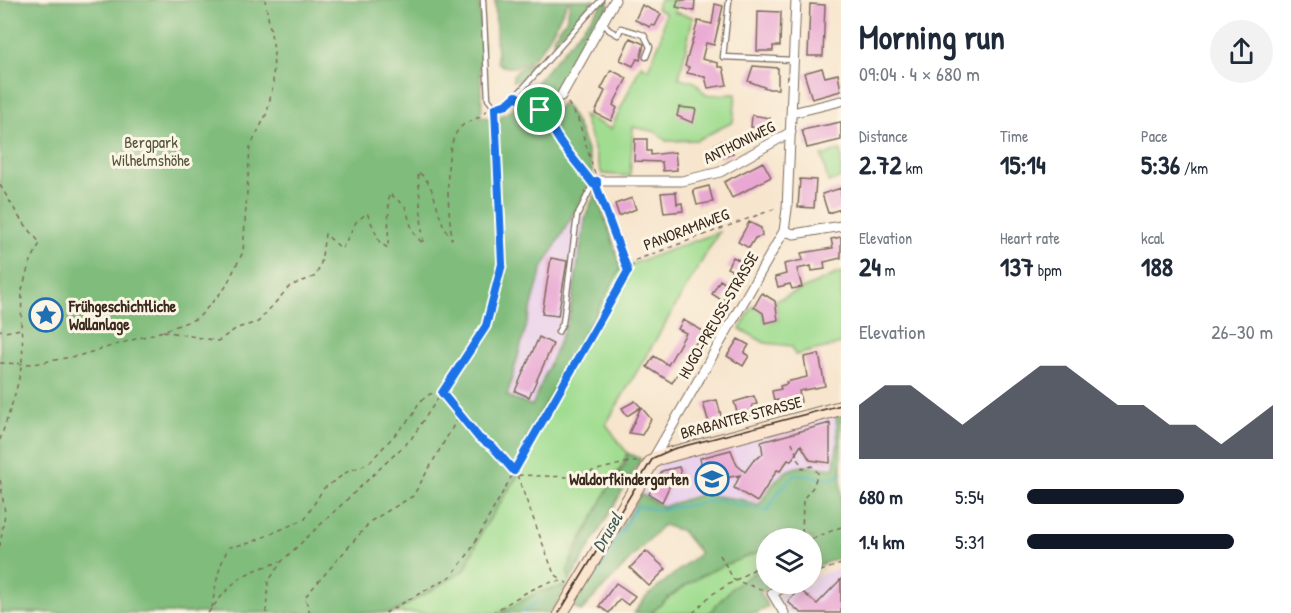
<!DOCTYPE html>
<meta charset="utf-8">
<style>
body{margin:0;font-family:"Patrick Hand",sans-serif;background:#f2f2f3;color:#1f2937;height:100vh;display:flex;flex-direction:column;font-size:22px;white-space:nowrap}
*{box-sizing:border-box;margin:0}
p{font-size:20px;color:#747a83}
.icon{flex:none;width:33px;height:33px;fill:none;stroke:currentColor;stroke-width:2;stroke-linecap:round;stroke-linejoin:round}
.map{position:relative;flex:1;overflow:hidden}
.drawer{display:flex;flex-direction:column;background:#fff;width:450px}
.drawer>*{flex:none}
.fabs{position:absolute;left:756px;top:528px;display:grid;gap:12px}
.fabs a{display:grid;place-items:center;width:66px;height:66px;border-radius:50%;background:#fff;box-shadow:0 3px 15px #0003;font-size:30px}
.pin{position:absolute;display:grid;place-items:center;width:51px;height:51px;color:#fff;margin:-26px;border:3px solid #fff;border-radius:50%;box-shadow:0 2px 6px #0007}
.round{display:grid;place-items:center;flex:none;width:63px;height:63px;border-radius:32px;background:#f2f2f3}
.head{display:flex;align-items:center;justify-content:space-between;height:102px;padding:0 18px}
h1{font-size:33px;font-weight:800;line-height:45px}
.stats{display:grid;grid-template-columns:repeat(3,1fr);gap:9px;height:102px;padding:6px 18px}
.stats div{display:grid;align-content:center}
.stats b{font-size:26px;font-weight:800}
.stats small{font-size:16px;font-weight:400}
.stats p{font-size:16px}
.chart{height:168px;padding:12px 18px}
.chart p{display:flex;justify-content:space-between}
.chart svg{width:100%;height:108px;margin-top:6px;fill:#111827;opacity:.7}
ul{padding:0 18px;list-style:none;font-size:20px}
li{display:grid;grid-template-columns:96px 72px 1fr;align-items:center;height:45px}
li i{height:15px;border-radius:8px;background:#111827}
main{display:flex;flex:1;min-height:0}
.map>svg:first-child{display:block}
.built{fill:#ead1ec}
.green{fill:#a1dd91;stroke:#6e8458;stroke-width:1.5}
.forest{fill:#80bc7b;stroke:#5e734c;stroke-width:1.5}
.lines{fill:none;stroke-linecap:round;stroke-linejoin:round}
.stream{stroke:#43b1c0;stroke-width:2}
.building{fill:#e9a7d3}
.lane-casing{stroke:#7d6b5b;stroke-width:7}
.street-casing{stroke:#7d6b5b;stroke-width:11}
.secondary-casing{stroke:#7d6b5b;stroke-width:16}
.path{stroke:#7d6b5b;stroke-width:1.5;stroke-dasharray:4.5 4.5;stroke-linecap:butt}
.lane{stroke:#fff;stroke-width:4.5}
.street{stroke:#fff;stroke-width:9}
.secondary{stroke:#fbe5cf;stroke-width:14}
.tram{stroke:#3b2a1e;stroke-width:1.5}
.route-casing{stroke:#fff;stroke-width:12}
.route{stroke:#1a73e8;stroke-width:8}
.labels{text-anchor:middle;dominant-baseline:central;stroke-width:6;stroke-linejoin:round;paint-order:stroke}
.park-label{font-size:16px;fill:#54573b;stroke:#fcf5e5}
.street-label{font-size:16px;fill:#3b2a1e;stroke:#fcf5e5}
.poi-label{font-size:16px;font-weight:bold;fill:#3b2a1e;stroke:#fcf5e5;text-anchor:start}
.water-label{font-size:18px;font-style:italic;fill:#3e5957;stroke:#fcf5e5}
</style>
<main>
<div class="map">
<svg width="841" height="613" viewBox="0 0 841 613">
<rect width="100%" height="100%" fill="#fcf5e5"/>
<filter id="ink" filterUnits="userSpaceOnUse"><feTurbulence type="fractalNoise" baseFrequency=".0167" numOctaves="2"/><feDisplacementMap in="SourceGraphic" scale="12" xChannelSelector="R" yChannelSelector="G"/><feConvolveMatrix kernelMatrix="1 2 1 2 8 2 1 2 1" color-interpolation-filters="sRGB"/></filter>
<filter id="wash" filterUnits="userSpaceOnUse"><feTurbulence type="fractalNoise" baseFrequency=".008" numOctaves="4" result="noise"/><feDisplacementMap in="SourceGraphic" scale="24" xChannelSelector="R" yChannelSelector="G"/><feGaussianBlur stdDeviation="1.35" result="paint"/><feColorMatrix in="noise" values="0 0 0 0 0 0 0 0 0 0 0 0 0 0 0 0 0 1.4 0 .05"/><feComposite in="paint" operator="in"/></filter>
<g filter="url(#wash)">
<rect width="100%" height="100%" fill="#f7e5cd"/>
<path class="built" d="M574,215H586L569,318L532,407L507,396L542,269Z
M836,415L838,443L833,469L806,464L777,478L758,506L744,500L702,494L663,507L641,494L661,463Z
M841,568V613H788L778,597L798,584H812V578Z"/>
<path class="green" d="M660,0H676L674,12L693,17L679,78L695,82L706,95L736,94L733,122L697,140L666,141L656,132L633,127L630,176L602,174L583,115L611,129L641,65L648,69L661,39L665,13L656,8Z
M841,150V178L828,182L822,156Z
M719,232L606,424L627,453C624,466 617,473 610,485C606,491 604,499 600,506C590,528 563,556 570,581L567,586L538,592L500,613H393L465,570L482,531L524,466L527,436L621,268Z
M841,272V344L795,355L792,346L765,343L740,329L753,306L763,313L765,322L778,320L775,301Z
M766,549L763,567L732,588L709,613H651C688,578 719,566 766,549Z"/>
<path class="forest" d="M0,0H479L483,47L480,69L482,110L479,115L491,119L493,133L499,132L500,116L511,111L517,103L537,113L549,125L553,123L554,114L562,103C575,111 594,165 593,180L542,269L507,396L532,406L569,318L586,215L595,194L608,226L621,268L527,436L524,466L482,531L465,570L393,613H0Z
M495,0H569C556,21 542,65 513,67C506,67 501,67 497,61Z
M571,0H594L553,43L554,36L566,20Z
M606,0L609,5L556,88L551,111L547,112L525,99V96Z
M533,62L521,80L513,81V76L519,69Z
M841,413V557L812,568V538H766V584H777L760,592L768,606L757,613H709L732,588L763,567L766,550C718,566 688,578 651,613H634L647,596L700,553L682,531L663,525L581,611L574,607L641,494L663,507L702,494L744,500L758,506C782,470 788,460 833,469L838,443L836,415Z
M627,453L641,459L570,581L567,571L609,486L625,465Z
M567,586L550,613H500L538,592Z"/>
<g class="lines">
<path class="stream" d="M595,578L637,506L659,510L717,500L767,511L780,490L796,474L829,479L841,475
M523,613L537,601"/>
</g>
<g id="blocks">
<path class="building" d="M678,0H695L694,11L676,7Z
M715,4L723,6L714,45L706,43L702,59L718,63V67H723L727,85L708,88L705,77L687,73L689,67L685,66L698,21L712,24Z
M810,4L825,5L823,56H808Z
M642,5L661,14L655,26L651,25L650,27L635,20Z
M758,11L781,12L780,46H773V51H757Z
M630,38L644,44L640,60L637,59L633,66L620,60Z
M753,66L778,68V89H769L748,81Z
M822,68L825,77L838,74L841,91L812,99L804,73Z
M611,70L627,78L613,105L617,108L611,121L595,113L605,91L601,89Z
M679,107L696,109L693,123L677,116Z
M752,115L770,118L768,129L751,127Z
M841,122V140L807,148L802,130Z
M635,139H647V151H651V155L675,152L677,170L663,171L662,162L634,161Z
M727,139L733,153L721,158L715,144Z
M763,162L771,177L732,198L724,182Z
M800,179L816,180L814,208L798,207Z
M709,186L713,202L697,205L693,190Z
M841,188V209L828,213L822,194Z
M676,192L677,204L682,203L683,211L664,213L661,193Z
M632,198L636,209L619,216L615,204Z
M749,222L761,228L762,236L755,238L749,248L738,242Z
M841,237V258L824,262L825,269L812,271L811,266L797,269L802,287L792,289L790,284L778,287L775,277L786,274L784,264L803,260L801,253L833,248L831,239Z
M733,257L745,263L739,274L727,268Z
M551,258L567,261L558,316L542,314Z
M720,280L731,287L723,301L712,294Z
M762,293L775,301L778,320L765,323L763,313L754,307Z
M683,320L703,331L672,383L647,367L654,356L668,365L686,333L678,329Z
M539,337L553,344L529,397L515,391Z
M738,339L749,345L744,353L749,356L743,366L727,356Z
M819,354L825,386L799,391L801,402L780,407L778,400L774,401L772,391L781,389L780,386L787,384L786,382L807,377L804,357Z
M754,396L757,404L752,405L755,414L739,418L734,402Z
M717,400L722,419L709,423L703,403Z
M635,401L641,407L627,416L622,408Z
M641,407L651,419L642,435L629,433Z
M830,423V463L810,460L801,445L791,461L788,460L780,471L777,470L757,502L734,488L740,475L710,481L709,474L696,473L702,468L700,458L731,450L737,465L745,472L753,461L763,454L761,442Z
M679,467L683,480L670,485L662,502L649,494L662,471Z
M646,551L666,569L649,586L630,568Z
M841,579V613H801L788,602L799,589L817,604Z
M616,583L635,596L628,605L620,599L609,613L599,606Z"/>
</g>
</g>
<g filter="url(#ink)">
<use href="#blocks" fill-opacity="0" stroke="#7d6b5b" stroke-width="1.5"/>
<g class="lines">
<defs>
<path id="lane" d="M483,0L488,99L495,108L507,104L516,96L601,0
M729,1L723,57L793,60
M603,22L609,30L618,35L621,28L644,35L650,47L646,57
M558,332L563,323L577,216L593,184"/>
<path id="street" d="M561,96L615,0
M792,113L841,101
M593,184L597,181H682L720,172L791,132
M784,231L794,234L841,226
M652,461L784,231L787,209L796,0
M784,613L772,593L791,584"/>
<path id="secondary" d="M561,613L651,463L657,458L841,408"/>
</defs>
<use href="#lane" class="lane-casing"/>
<use href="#street" class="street-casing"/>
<use href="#secondary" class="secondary-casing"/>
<path class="path" d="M521,100L549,119C554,141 575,158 587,176
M568,103L578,119L595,174
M549,119L557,104
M0,185L19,217L40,243L29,265L22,290L21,329L5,332L0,330
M598,190L628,270
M163,331L218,341L237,328L258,322L290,286L316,276L321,263L325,234L342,249L356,222L367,213L380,243L388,248L389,193L405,206L413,232L423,244L418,172C439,186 435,221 452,239C449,214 441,147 460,128C467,119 480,121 487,110
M0,363L34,364L81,355L163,331L198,318L225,288L243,252L250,147L267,113L273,85L274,50L265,0
M0,440C11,406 28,366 21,329
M792,442L802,469L812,466L818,473L813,487L803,499L802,538
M518,475L569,477L629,462H637
M0,480L5,513L0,546
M812,539L841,527
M720,555L734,580L763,590
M812,574L841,564
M212,608C215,588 218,566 229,547L250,543L305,519L323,489L347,472L369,463L413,415L419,402L430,394L442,393L479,438L493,447L517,475L554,574L563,580
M208,613C235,579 239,574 280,562
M266,613L268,582L282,561L411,439L486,326L502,264L494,115
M310,613L305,597L371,521L413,496L459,416
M385,613L451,576L469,553L549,409L636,260L777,208
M492,613C508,604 549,574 567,583
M693,613L711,595L766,562"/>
<use href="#lane" class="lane"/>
<use href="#street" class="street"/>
<use href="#secondary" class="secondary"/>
<path class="tram" d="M559,613L653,458L673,449L841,405"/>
</g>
</g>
<g class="lines" filter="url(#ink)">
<defs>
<path id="route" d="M516,96L549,119C553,138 581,167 593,184L597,181V188L628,271L514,471L493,447L479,438L442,393L486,326L502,264L495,108L507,104Z"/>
</defs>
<use href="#route" class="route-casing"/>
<use href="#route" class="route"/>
</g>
<defs>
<symbol id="sight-ring" viewBox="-11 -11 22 22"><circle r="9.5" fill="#fcf5e5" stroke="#1f6fb2" stroke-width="1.5"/><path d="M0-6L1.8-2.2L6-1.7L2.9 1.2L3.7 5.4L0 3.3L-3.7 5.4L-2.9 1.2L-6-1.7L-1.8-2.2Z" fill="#1f6fb2"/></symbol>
<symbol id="school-ring" viewBox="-11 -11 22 22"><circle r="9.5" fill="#fcf5e5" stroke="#1f6fb2" stroke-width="1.5"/><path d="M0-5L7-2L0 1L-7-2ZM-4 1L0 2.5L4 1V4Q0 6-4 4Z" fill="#1f6fb2"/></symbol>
</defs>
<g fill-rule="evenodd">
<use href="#sight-ring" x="27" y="296" width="38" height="38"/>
<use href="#school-ring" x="693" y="460" width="38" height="38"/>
</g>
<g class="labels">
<g class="park-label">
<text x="151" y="142">Bergpark<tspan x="151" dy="18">Wilhelmshöhe</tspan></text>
</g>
<g class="street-label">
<text transform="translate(739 142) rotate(-26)">ANTHONIWEG</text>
<text transform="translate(686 229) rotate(-21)">PANORAMAWEG</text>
<text transform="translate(718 315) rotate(-60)">HUGO-PREUSS-STRASSE</text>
<text transform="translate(741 417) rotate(-15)">BRABANTER STRASSE</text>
</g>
<g class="poi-label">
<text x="69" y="306">Frühgeschichtliche<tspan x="69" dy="18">Wallanlage</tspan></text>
<text x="689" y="479" text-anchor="end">Waldorfkindergarten</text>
</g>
<g class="water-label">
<text transform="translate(607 532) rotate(-60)">Drusel</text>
</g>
</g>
</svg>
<div class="fabs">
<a><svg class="icon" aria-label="layers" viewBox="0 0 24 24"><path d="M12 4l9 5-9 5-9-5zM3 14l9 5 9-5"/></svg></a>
</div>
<div class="pin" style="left:540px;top:110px;background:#1e9e55"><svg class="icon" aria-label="arrive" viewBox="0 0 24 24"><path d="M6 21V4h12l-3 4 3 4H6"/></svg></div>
</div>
<section class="drawer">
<div class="head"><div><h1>Morning run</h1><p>09:04 · 4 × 680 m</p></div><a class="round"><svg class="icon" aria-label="share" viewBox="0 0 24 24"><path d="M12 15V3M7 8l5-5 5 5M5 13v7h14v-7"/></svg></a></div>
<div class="stats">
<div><p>Distance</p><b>2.72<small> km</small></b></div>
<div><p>Time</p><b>15:14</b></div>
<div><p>Pace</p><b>5:36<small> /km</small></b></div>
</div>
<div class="stats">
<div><p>Elevation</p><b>24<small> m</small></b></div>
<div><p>Heart rate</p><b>137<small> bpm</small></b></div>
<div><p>kcal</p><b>188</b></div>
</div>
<div class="chart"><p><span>Elevation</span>26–30 m</p>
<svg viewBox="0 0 160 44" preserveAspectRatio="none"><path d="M0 44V22L10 14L20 14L30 22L40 30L50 22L60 14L70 6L80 6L90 14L100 22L110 22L120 30L130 30L140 38L150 30L160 22V44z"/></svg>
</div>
<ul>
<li><b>680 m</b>5:54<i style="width:64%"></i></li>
<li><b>1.4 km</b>5:31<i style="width:84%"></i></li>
</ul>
</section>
</main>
